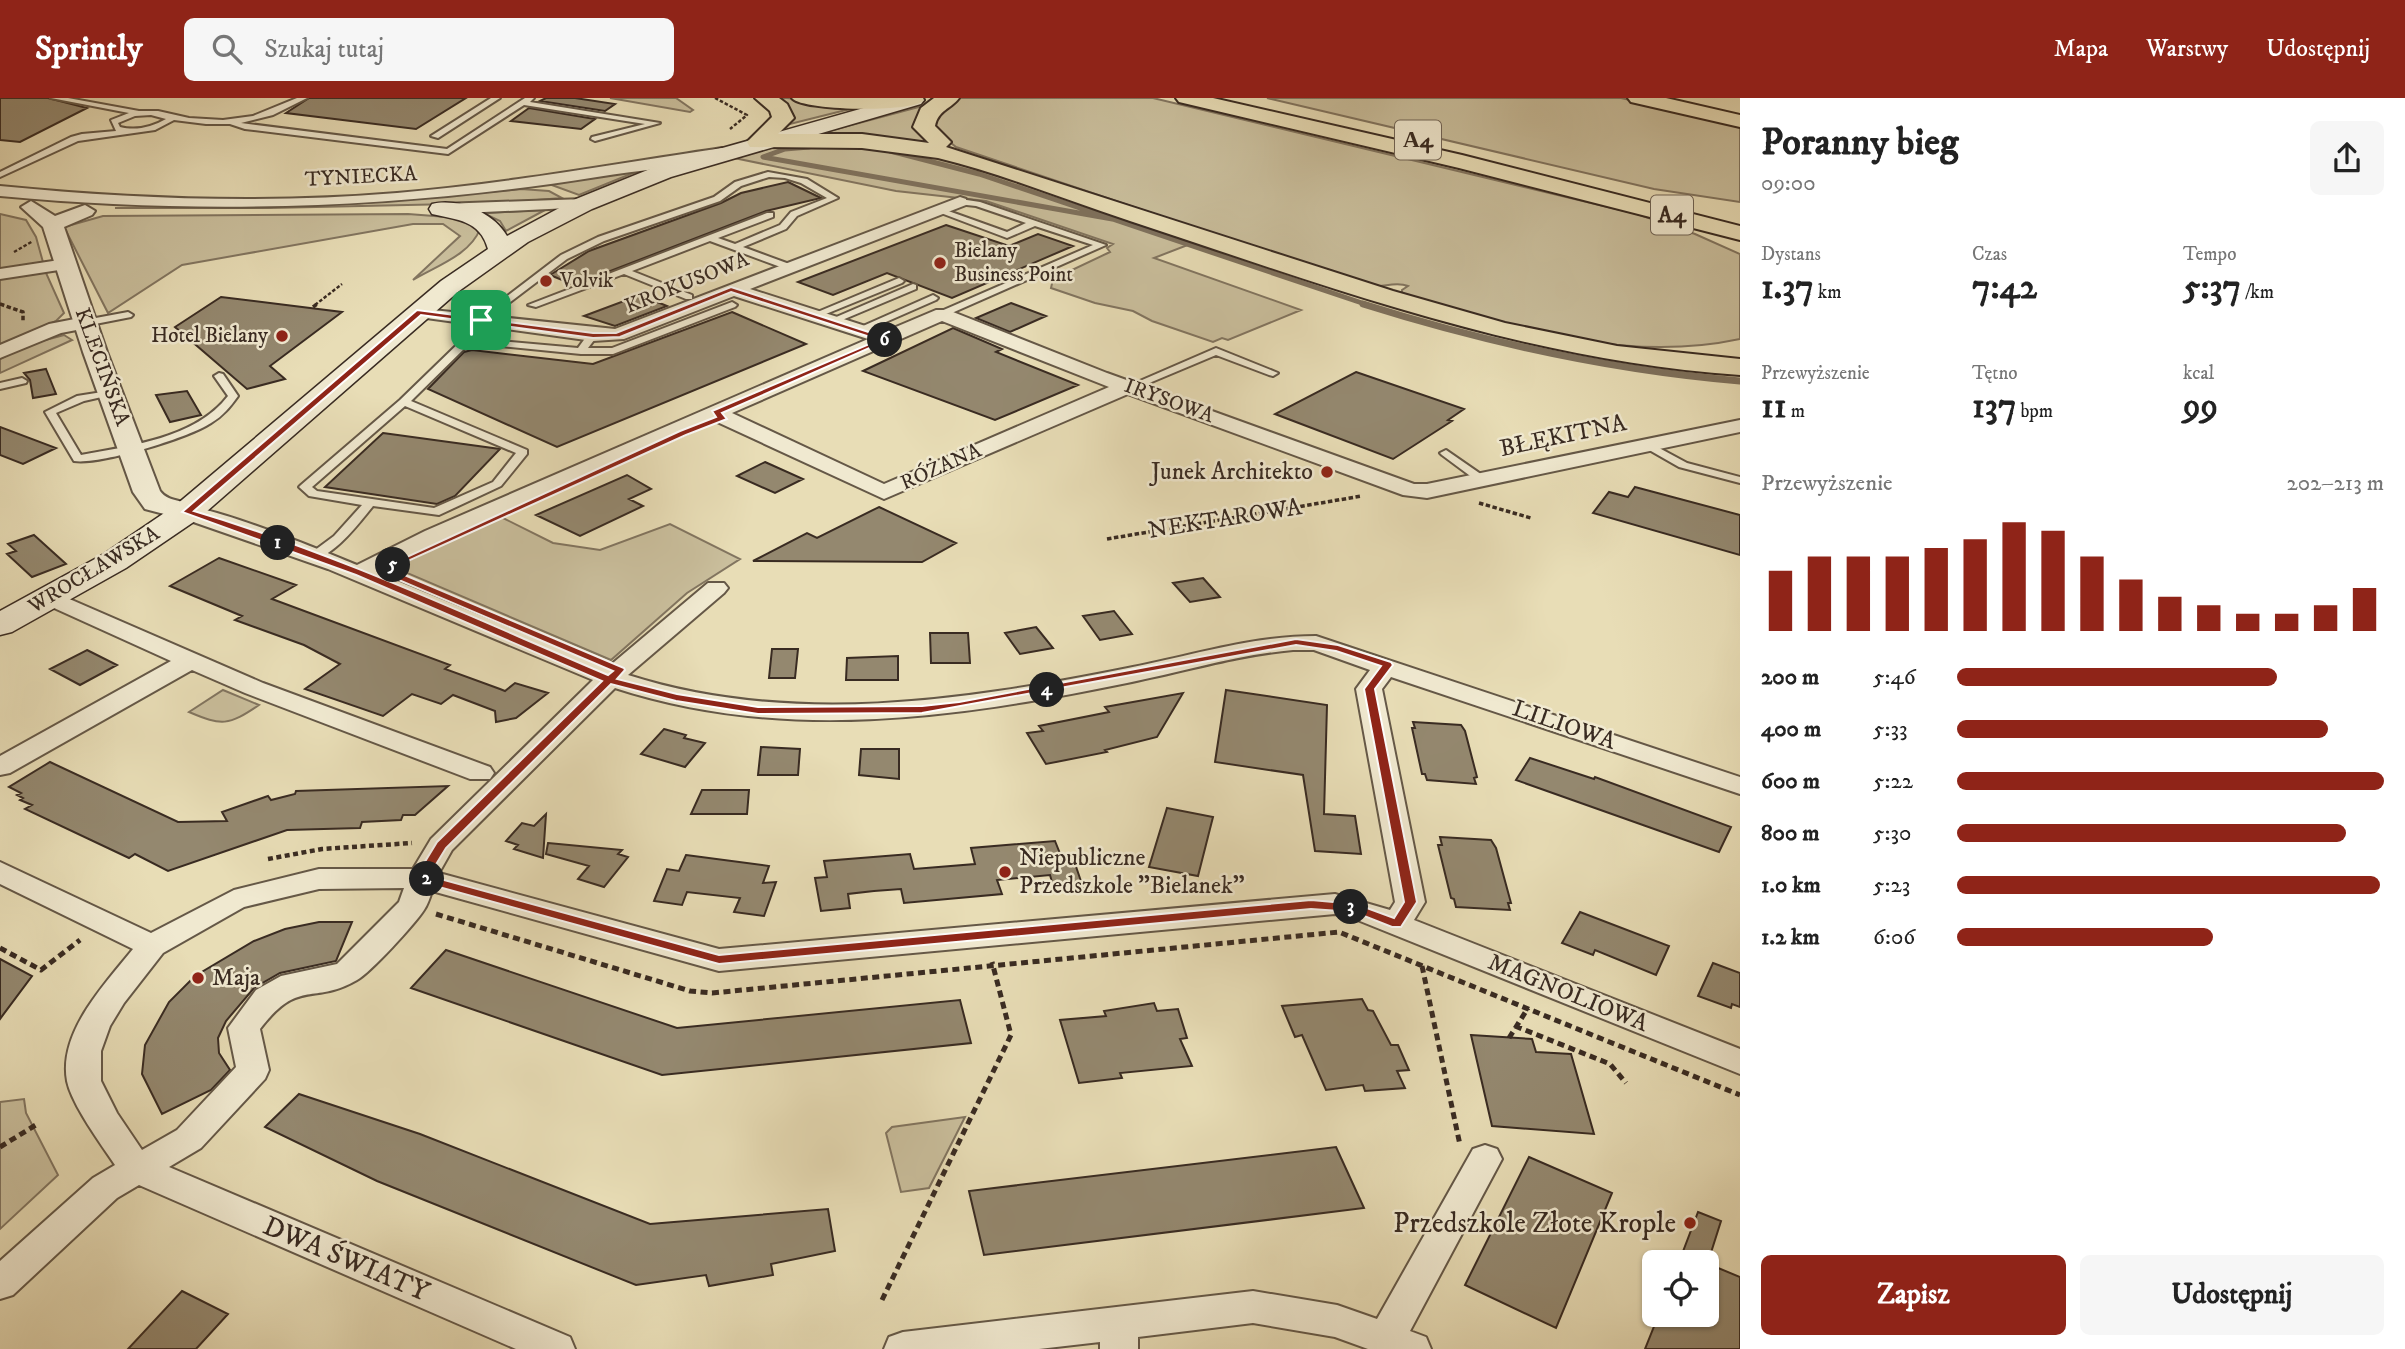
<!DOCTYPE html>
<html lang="pl">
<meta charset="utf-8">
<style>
body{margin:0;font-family:"IM FELL DW Pica",serif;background:#f6f6f6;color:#222;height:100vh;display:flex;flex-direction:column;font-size:26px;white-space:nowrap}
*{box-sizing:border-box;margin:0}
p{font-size:23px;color:#767676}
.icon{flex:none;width:38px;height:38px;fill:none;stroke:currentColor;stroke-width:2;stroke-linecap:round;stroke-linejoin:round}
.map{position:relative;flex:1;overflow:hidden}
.sheet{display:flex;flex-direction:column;background:#fff;width:665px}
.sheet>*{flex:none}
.controls{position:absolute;left:1642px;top:1152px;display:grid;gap:14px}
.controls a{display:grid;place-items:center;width:77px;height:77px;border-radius:10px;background:#fff;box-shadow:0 2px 5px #0004;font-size:35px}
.pin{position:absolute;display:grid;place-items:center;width:60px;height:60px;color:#fff;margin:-30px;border-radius:14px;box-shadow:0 4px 10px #0006}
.km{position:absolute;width:35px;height:35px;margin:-18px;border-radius:50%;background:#222;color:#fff;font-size:19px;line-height:35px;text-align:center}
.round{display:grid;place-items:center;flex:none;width:74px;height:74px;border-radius:10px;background:#f6f6f6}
.summary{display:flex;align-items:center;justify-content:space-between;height:119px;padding:0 21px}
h1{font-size:38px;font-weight:800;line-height:52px}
.metrics{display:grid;grid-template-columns:repeat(3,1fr);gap:10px;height:119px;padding:7px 21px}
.metrics div{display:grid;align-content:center}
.metrics b{font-size:35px;font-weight:800}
.metrics small{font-size:19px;font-weight:400}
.metrics p{font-size:19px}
.chart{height:196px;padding:14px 21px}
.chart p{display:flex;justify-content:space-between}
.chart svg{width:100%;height:126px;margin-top:7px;stroke:#8f2418;stroke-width:6}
.action{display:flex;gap:14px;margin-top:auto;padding:14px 21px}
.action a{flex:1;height:80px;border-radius:10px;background:#8f2418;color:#fff;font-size:28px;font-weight:800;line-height:80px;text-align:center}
.action a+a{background:#f6f6f6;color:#222}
ul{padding:0 21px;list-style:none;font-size:23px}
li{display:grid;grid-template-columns:112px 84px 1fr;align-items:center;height:52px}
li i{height:18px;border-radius:9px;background:#8f2418}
header{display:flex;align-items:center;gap:42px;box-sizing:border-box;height:98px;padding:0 35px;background:#8f2418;color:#fff}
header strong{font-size:33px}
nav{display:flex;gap:38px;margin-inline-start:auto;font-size:24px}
.search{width:490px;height:63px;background:#f6f6f6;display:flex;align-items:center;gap:18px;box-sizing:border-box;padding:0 24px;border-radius:10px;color:#767676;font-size:26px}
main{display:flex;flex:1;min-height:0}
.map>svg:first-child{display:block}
.green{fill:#cabf9d;stroke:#827560;stroke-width:2}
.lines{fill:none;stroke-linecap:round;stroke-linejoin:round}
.stream-far1{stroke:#7e715d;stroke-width:5}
.stream{stroke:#7e715d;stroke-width:7}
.building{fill:#94886f;stroke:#392b22;stroke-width:2}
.service-casing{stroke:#655847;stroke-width:4}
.minor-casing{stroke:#655847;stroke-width:4}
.tertiary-casing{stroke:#655847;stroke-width:4}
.secondary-casing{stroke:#392b22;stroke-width:3}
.motorway-casing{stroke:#392b22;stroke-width:4}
.path-far3{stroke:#392b22;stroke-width:2.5;stroke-dasharray:3.5 2;stroke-linecap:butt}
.path-far2{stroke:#392b22;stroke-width:3.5;stroke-dasharray:4.5 2.5;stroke-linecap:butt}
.path-far1{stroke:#392b22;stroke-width:4.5;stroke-dasharray:5 3.5;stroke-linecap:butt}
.path{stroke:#392b22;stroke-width:5;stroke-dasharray:7 4.5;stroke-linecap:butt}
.service{fill:#f0e9d0;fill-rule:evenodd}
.minor{fill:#f0e9d0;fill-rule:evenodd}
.tertiary{fill:#f0e9d0;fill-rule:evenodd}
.secondary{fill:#f0e9d0;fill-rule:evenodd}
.motorway{fill:#e8ddb6;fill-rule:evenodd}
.route{fill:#8f2418;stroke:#fff;stroke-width:2;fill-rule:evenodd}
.poi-dot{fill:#8f2418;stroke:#f0e9d0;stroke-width:2.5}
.labels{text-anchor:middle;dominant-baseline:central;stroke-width:5;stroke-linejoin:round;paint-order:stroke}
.far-street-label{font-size:21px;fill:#392b22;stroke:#f0e9d0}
.far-poi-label{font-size:21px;fill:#392b22;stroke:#f0e9d0;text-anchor:start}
.shield{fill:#f0e9d0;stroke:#706456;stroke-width:2}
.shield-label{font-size:23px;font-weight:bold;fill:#392b22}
.street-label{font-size:24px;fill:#392b22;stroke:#f0e9d0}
.poi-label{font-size:24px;fill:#392b22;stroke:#f0e9d0;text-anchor:start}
.near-poi-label{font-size:28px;fill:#392b22;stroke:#f0e9d0;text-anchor:end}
.near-street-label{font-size:28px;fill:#392b22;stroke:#f0e9d0}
</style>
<header>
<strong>Sprintly</strong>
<div class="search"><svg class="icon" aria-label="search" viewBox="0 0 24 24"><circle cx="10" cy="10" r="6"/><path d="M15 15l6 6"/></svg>Szukaj tutaj</div>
<nav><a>Mapa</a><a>Warstwy</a><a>Udostępnij</a></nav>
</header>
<main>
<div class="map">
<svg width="1740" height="1251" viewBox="0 0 1740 1251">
<rect width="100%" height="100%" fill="#e8ddb6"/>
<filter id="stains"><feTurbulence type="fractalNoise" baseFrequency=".00286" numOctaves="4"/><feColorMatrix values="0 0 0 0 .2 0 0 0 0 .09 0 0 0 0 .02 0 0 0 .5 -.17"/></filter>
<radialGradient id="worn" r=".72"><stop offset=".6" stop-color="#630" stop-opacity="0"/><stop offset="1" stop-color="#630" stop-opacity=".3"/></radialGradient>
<path class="green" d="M610,0H676L693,12L690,14Z
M775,0H787L862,8L790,26V12Z
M959,0H1153L1637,116L1695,136L1740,156V241C1624,266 1513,229 1402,197V192L1408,188C1395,183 1383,190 1369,188L956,49L935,32L934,19Z
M1267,0H1621L1740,26V104L1654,91Z
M926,7L935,48L818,36Z
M855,43L964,65L1198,143L1154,160L1301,212L1228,242L1222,240L1213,244L1152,223L1133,213L1095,205L1051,190L1053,181L1110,154L1107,150L1113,146L986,103L896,93L734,60L775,49Z
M648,69L579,97L549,86V85Z
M521,91L549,93L562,100L499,105L270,110H115L353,106Z
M545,112L506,133L500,123L483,115Z
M0,116L26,122L36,139L46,175L64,215L56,223L0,248Z
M408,116L460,120L480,131C470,157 436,168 413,182L460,138L443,126H413L182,167L108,215L64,129L103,118Z
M64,237L72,242L0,275V261L27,247Z
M501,419L553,445L600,452L670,426L740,461L687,495L611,562L400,472L401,466Z
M223,592L259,607C228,628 222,628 189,614Z
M24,1001L26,1015L58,1077L0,1131V1004Z
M965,1019L929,1090L901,1094L886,1035L892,1029Z"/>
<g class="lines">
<path class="stream-far1" d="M809,49L785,51L763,59L1118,122
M890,53L979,76L1368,207"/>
<path class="stream" d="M1363,206C1487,245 1610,272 1740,283"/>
</g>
<path class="building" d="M0,0H48L87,10L20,44L0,42Z
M309,0H466L416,31L286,15Z
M546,0H575L615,6L605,13L540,3Z
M529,10L595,21L581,31L511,23Z
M788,84L821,100L766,113L574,187L550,177L589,153L721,105L741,95Z
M946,127L1009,148L1038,136L1073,148L952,200L887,175L833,197L798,184Z
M640,197L667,208L615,228L584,218Z
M221,199L342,214L270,268L285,281L247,291L175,229Z
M1011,205L1046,218L1010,234L976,220Z
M732,214L806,246L557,349L428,291L464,254L472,252L593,266Z
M953,230L1002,251L996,254L1078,287L995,322L863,273Z
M46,271L56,296L33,300L30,282L24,275Z
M1356,274L1464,311L1448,322L1452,323L1393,361L1275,316Z
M187,293L201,317L170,324L156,297Z
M0,329L56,350L23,366L0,357Z
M383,335L500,351L455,398L437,406L325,389Z
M765,364L803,381L775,395L737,378Z
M627,377L651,391L629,401L643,408L580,438L536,417Z
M1635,389L1740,417V457L1593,415L1609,394L1628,399Z
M879,409L956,445L922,464L753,463L807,435L817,440Z
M34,437L66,466L32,479L7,456L16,453L8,446Z
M219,460L296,487L272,501L450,567L445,571L500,591L505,593L515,585L548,595L516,620L496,624L495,613L453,597L441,606L412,596L383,618L305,591L340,566L304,547L235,522L242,518L170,488Z
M1203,480L1220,499L1190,504L1173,485Z
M1114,513L1132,536L1100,542L1083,518Z
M1036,529L1053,550L1020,556L1005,535Z
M930,535H968L970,565H931Z
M772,551H798L795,580H769Z
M87,552L117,567L80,587L50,571Z
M898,558V582H846L847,560Z
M1226,592L1327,607L1324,716L1355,718L1361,756L1315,753L1303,677L1215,664Z
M1183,595L1157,639L1105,652L1107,654L1046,666L1027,635L1043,633L1039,628L1109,614L1105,609Z
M1413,624L1461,627L1465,633L1477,679L1474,680L1476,686L1427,682L1425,676H1422L1412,630H1415Z
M664,631L686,637L684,640L705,645L685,669L641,656Z
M761,649L800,651L798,677H758Z
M861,651H899V681L859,677Z
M1530,660L1594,681L1595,679L1731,729L1719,754L1516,682Z
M50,664L178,724L227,723L222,714L268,698L271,702L295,696L296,693L448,688L415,717H403L401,722L362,724L360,730L287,732L168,773L135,756L129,760L25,711L32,707L20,702L23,700L17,697L21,695L9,689Z
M702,692H749L747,716H691Z
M1167,710L1213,719L1198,778L1149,769Z
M546,716L543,760L514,751L518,747L506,743L522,725L534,728Z
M1440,739L1491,742L1496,750L1511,805H1508L1510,812L1456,809L1454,801L1451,800L1438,747H1442Z
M1055,743L1061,758L1072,757L1083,789L1054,791L1050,777L997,782L1002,796L904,805L901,791L874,793L848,796L850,810L821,813L815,780L827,779L824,763L910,756L914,771L975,766L971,750Z
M548,745L622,752L618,756L628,759L604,789L578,781L589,768L546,756Z
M686,757L769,768L763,785L776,784L764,818L734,814L740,800L687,794L682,807L654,803L667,771L679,773Z
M1580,814L1669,848L1656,877L1595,852L1593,857L1562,845Z
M319,824H352L336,863L280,875L254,890L226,923L218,940L219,955L230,972L211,992L162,1016L142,976L145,947L169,904L195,878L254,843L285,831Z
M446,852L677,930L960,902L971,945L662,977L411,890Z
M0,861L32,878L0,921Z
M1713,865L1740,875V909L1732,906L1731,910L1698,898Z
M1362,901L1368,912L1373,913L1391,947H1398L1409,972L1397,973L1405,990L1365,993L1363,987L1326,992L1302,937L1295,939L1282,908Z
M1154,905L1157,913L1178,911L1187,940L1180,941L1192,968L1120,975L1122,980L1079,985L1060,922L1106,918L1104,913Z
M1471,937L1532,941L1536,954L1571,956L1594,1036L1492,1028Z
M299,996L420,1036L650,1126L828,1111L835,1153L771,1166L773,1177L709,1188L706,1177L636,1187L377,1083L265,1029Z
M1336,1049L1364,1110L984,1157L969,1093Z
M1529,1059L1612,1095L1556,1230L1465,1187Z
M1698,1114L1721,1123L1708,1164H1679Z
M1706,1165L1740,1179V1251H1645L1659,1216H1706Z
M182,1193L228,1216L196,1251H128Z"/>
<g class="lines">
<defs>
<path id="service" d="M51,0H68L139,13H158L189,20L223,22L253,18L297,0H307L273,17L241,25L447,51L525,0H534L530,4L660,25L595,43L591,41L592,39L645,26L524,7L448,56L245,31L230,26H206L174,22L155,32L78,43L0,79V74L71,39L82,36L116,33L111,22L129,15ZM151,17L166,21C152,29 136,33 120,29L118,25L135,18Z
M491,0H500L438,40L431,38Z
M768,74L807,81L838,100L797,118L786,131L743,149L792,167V171H786L710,143L632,173L692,197V201H686L624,176L536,209L528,207L767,115H773V119L718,140L735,146L780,127L791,114L827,100L801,85L785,80L769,79L741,88L720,103L604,143L567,161L484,224L476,222L561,157L598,139L714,99L735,84Z
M960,101L980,104L1106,147L945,218H939V214L1093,147L1035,128L1007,140L933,112L940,110L1007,134L1026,125L976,108L957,106L956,104Z
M899,180L904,183L902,185L816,220L808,218Z
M913,186L916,187V191L835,225L827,223Z
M933,197L938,200L936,202L863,234L854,232Z
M732,204L737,207L735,209L613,256H581L470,245L411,303L527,352V356L501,388L439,417L373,408C360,424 330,464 309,461L307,458L334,438L362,407L309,398L299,389L301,387L400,302L464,240L578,250L589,235L593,234L598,237L588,250H612ZM405,308L516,355L493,384L434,410L317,393L312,389Z
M128,214L133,217L131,219L85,228L80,225L85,222Z
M1216,250L1278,275L1273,278L1269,277L1216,257L1135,291L1131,292L1126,289Z
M219,275L223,276L238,298C230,309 223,318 211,325C188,340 100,367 74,363L45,314L77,298L115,292V296L84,303L56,315L81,357C130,348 196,340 228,298L214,278Z
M22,280L27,283L26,285L0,291V285Z
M1648,344L1687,365L1740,379V385L1679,369L1644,349L1642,347Z
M1446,352L1485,379V383H1477L1442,357L1440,355Z"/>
<path id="minor" d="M722,50L730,55L727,58C685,69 640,72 597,79C397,111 201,117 0,98V88C132,101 265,106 397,95C506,86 614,66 722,50Z
M960,99L966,101V107L750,191L884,234L936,212H948L1107,275L1414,386H1427L1740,322V334L1427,400L1403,397L1128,296L884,401L715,323L441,443L378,475L607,570L708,485H724L728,490L724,495L628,577C791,629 963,603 1128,570C1191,558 1251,538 1316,538L1740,679V696L1391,579L1382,591L1425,804L1414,822L1740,951V976L1350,819L1335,816L719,873L432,793C430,799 428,806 424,812C415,826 370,875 357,882C312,908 300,879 260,931L269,972L265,981L201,1050L169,1069L570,1239L575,1251H516L139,1087L117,1100L13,1197L0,1201V1163L93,1080L115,1067C101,1046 72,1007 67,983C58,934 105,886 133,851L0,786V764L151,835L234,792L319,771H413L431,741L593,582L328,471L179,419L176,414L179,409C203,403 328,455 357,467L425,433L868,241L734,198L624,241L593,243L419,219L410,214L413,210L615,231ZM942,223L1109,289L884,386L732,315ZM1293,552H1314L1370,572L1356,591L1395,804L1390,812L1335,796L719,851L439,775L452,752L615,590C784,645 956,620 1127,585C1183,574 1236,557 1293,552ZM404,790L399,804L337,866L281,878L256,892L228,930L236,969L177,1032L142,1052L117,1015L101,983V953L110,928L124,905L163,855L244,809L319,791Z
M584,101L592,106L590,109L442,116L434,111L442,106Z
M66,161L75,166L72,170L0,181V171Z
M85,219L94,225L92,229L61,235L0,260V247L49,226Z
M51,493L263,585L490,669L494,675L490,681H470L245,595L192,572L10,675L0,677V658L171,563L43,505L39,500L43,495Z
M1485,1047L1497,1051L1502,1061L1410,1233L1426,1239L1431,1251H1368L1335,1239L1253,1225L1138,1239V1251H1100V1244L1039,1251H884L889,1239L903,1234L1253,1193L1337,1207L1377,1221L1473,1051Z"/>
<path id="tertiary" d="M31,103L55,118L85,107L95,113L92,117L64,129L107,254L160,393C170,407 192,400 201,414L197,420L187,422L145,411L133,394L83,254L43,129L21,109Z"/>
<path id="secondary" d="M899,0L924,2L921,6L671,79L592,111L528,144L459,193L198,421L126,470L12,534L0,537V513L104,456L176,407L441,183L488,151C480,122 457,122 432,116L429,111L432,106C458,100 493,114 507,138L576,101L655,69Z"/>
<path id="motorway" d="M755,0H779L787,6L794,20L778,36H862L929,45L913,29L921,10L934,0H959C951,11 938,12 935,28L951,44L946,49L1393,193L1505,225L1617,248L1740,261V277C1524,262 1333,190 1130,123C1066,102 1003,76 938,60L862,50L750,49L747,44L772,19L770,13Z
M792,0H923L924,2C915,15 801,13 792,0Z
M1176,0H1213L1462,57L1740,128V142L1459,70L1179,4Z
M1628,0H1666L1740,17V29L1631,4Z"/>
</defs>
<use href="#service" class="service-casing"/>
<use href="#minor" class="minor-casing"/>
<use href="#tertiary" class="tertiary-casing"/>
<use href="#secondary" class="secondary-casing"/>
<use href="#motorway" class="motorway-casing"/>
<path class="path-far3" d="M715,0L747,17L730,31
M14,154L33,143
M0,206L4,207
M315,207L342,186"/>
<path class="path-far2" d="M0,206L23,214V223
M313,209L317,206
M1479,405L1531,420
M1107,441L1362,398"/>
<path class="path-far1" d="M268,761L322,751L412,745"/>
<path class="path" d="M436,816L690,893L712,895L1339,834L1740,997
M0,850L41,872L80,842
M1422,868L1460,1047
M1515,928L1610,966L1626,985
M1509,940L1528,910
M0,1049L39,1025
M882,1202L1011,937L992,864"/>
<use href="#service" class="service"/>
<use href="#minor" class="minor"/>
<use href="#tertiary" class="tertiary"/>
<use href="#secondary" class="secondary"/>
<use href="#motorway" class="motorway"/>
</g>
<path class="route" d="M731,189L890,241L722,315L727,321L686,337L399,467L395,473L624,570L625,572L617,581L677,596L758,609L922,608L959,604L1296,541L1338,547L1391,564L1393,567L1375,591L1417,804L1401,829H1392L1354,814L1311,811L719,866L417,783L415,780L437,744L602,583L356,477L182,414L417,212L593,235H616ZM731,194L879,242L712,313L716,319L680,333L385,469L387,477L613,573L608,577C471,519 336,455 194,413L421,217L593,240L620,239ZM1296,547L1336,553L1381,568L1364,591L1404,804L1394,820L1356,806L1311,802L719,857L429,778L446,750L611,586L676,603L758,616L922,615Z"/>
<g class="poi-dot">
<circle cx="940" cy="165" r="7"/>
<circle cx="546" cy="183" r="7"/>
<circle cx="282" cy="238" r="7"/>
<circle cx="1327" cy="374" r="7"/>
<circle cx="1005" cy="774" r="7"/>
<circle cx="198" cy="880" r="7"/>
<circle cx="1690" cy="1125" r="7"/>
</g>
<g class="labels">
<g class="far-street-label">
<text transform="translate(361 79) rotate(-3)">TYNIECKA</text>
<text transform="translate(687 185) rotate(-22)">KROKUSOWA</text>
<text transform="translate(102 269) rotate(70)">KLECIŃSKA</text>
<text transform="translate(1169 303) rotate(20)">IRYSOWA</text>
<text transform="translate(941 369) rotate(-24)">RÓŻANA</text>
<text transform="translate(94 472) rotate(-31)">WROCŁAWSKA</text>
</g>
<g class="far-poi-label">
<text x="954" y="153">Bielany<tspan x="954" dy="24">Business Point</tspan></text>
<text x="560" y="183">Volvik</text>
<text x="268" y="238" text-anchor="end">Hotel Bielany</text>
</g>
<g class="shield">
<rect x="1395" y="22.5" width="46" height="39" rx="5"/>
<rect x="1651" y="97.5" width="42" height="39" rx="5"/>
</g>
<g class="shield-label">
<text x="1418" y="42">А4</text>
<text x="1672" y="117">A4</text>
</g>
<g class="street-label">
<text transform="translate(1563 338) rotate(-12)">BŁĘKITNA</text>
<text transform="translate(1225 421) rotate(-9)">NEKTAROWA</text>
<text transform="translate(1564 627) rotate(19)">LILIOWA</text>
<text transform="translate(1568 895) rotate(22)">MAGNOLIOWA</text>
</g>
<g class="poi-label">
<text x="1313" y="374" text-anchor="end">Junek Architekto</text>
<text x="1019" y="760">Niepubliczne<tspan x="1019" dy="28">Przedszkole "Bielanek"</tspan></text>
<text x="212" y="880">Maja</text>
</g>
<g class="near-poi-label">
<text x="1676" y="1125">Przedszkole Złote Krople</text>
</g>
<g class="near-street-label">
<text transform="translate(346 1161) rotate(23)">DWA ŚWIATY</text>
</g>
</g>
<rect width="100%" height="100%" filter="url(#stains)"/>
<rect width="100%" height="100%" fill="url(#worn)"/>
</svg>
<div class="controls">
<a><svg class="icon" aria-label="locate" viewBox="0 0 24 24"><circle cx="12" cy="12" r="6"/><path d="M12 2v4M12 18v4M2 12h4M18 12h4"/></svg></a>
</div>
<div class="pin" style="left:481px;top:222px;background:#1e9e55"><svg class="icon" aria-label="arrive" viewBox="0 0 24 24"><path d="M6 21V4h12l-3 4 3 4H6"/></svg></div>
<b class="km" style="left:278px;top:445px">1</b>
<b class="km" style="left:427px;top:781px">2</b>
<b class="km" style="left:1351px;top:809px">3</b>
<b class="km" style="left:1047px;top:592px">4</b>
<b class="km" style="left:393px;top:467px">5</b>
<b class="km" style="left:885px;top:242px">6</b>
</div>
<section class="sheet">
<div class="summary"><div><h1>Poranny bieg</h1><p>09:00</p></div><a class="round"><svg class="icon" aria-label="share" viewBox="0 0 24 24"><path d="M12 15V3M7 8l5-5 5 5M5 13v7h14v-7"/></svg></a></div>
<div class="metrics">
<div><p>Dystans</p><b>1.37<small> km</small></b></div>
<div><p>Czas</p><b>7:42</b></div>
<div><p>Tempo</p><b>5:37<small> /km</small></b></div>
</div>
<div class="metrics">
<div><p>Przewyższenie</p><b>11<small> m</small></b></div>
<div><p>Tętno</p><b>137<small> bpm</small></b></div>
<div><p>kcal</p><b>99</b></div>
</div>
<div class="chart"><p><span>Przewyższenie</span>202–213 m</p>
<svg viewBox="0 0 160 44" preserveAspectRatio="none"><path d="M5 44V23M15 44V18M25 44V18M35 44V18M45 44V15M55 44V12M65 44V6M75 44V9M85 44V18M95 44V26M105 44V32M115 44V35M125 44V38M135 44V38M145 44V35M155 44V29"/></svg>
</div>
<ul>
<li><b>200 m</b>5:46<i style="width:75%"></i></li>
<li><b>400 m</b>5:33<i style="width:87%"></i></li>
<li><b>600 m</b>5:22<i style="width:100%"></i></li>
<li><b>800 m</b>5:30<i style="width:91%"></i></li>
<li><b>1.0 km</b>5:23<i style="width:99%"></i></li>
<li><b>1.2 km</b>6:06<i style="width:60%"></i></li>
</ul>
<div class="action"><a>Zapisz</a><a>Udostępnij</a></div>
</section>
</main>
